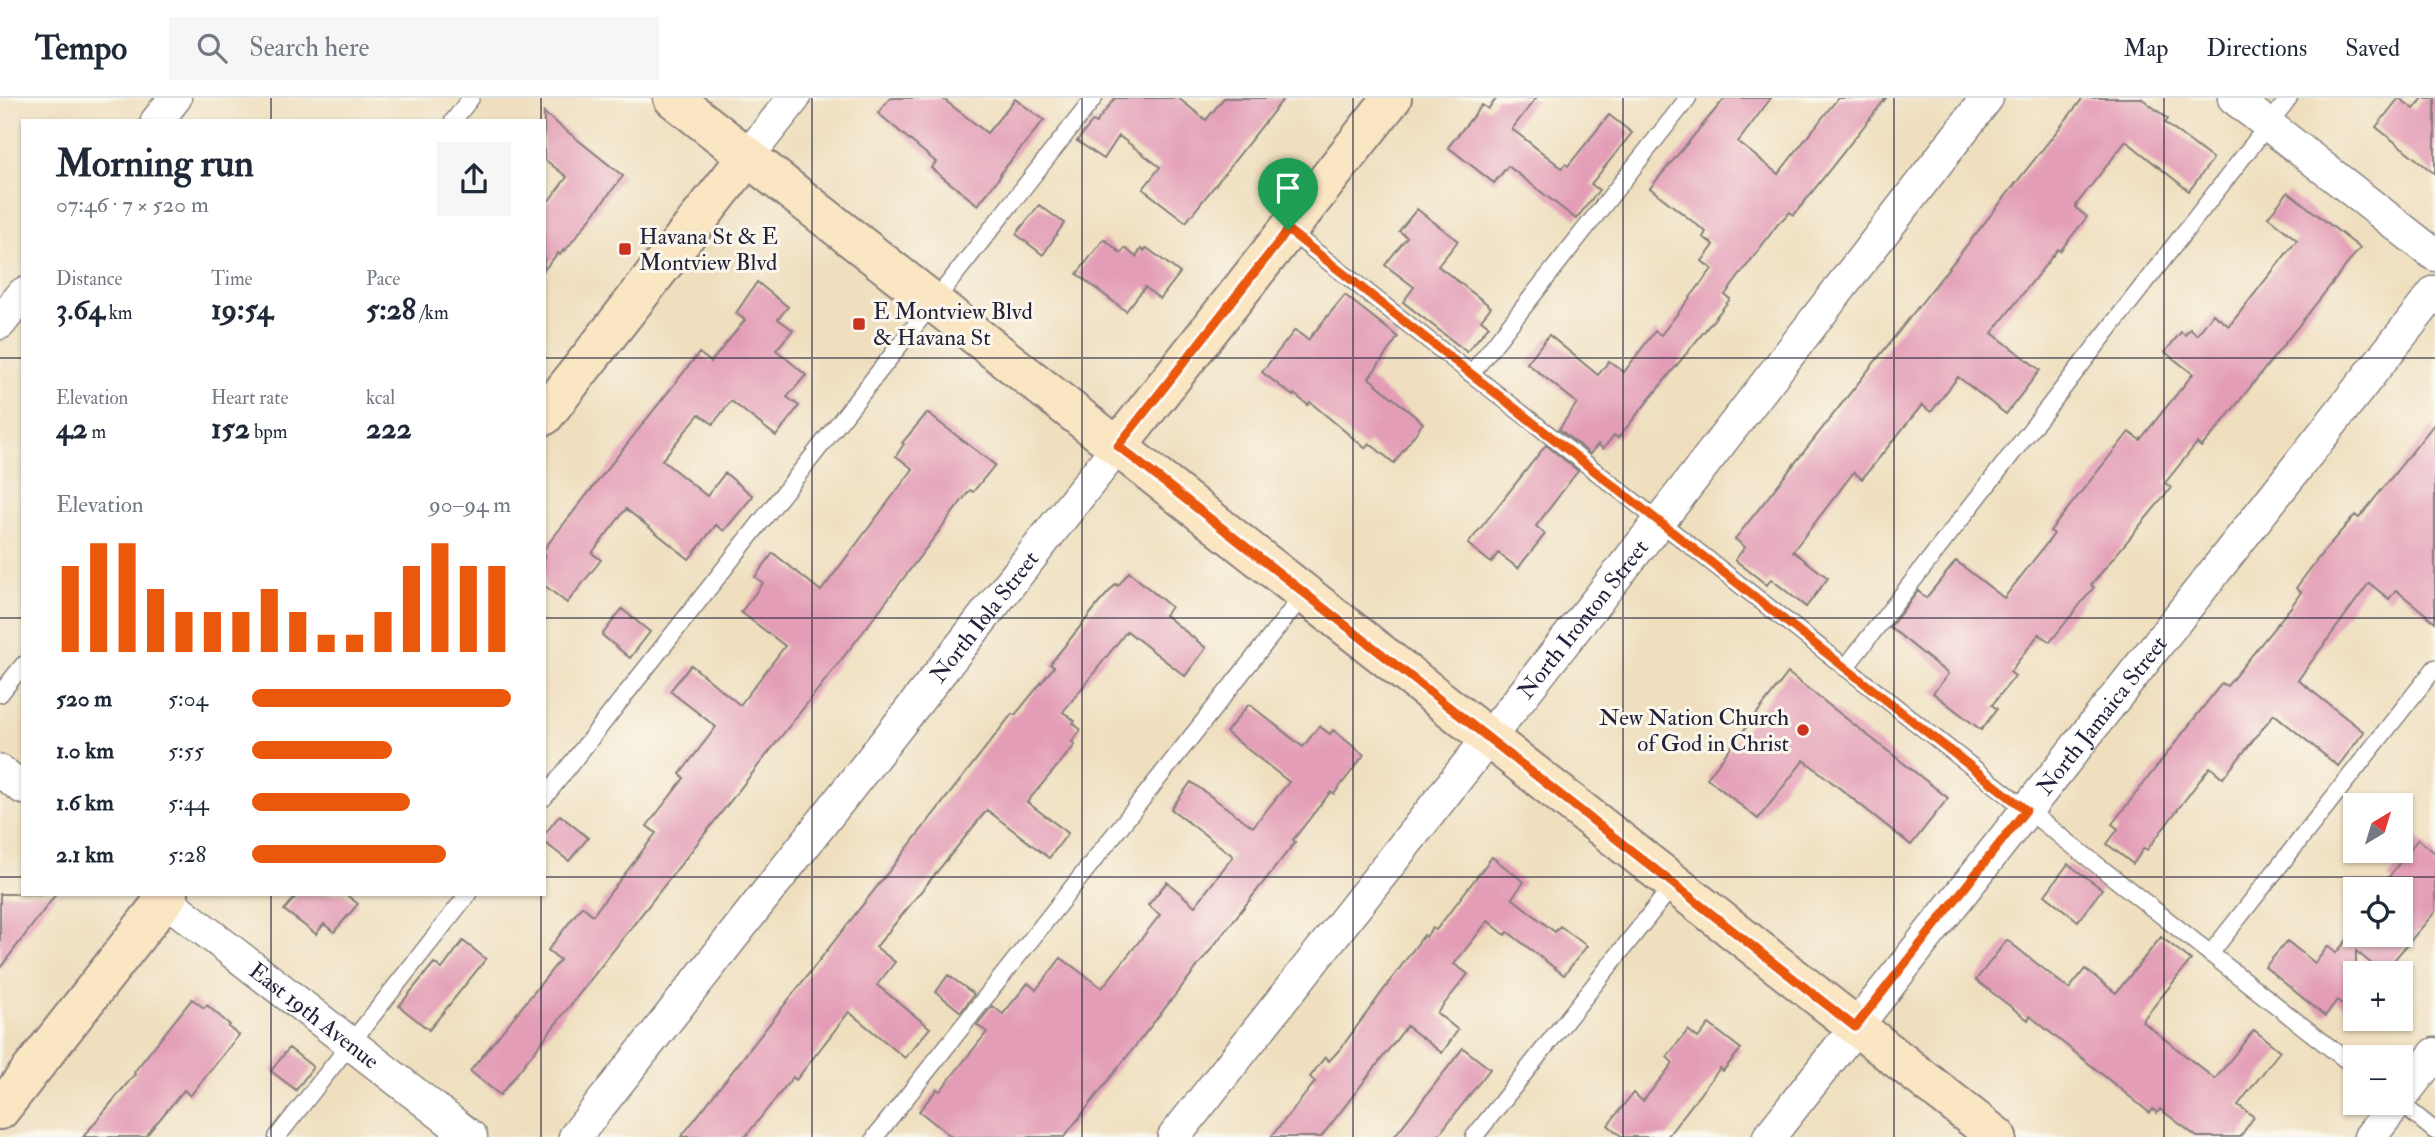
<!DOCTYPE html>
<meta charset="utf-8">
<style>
body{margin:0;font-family:"IM FELL Double Pica",serif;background:#f6f6f7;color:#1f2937;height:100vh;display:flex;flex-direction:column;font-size:26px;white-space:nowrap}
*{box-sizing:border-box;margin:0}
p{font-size:23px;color:#747a83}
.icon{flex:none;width:38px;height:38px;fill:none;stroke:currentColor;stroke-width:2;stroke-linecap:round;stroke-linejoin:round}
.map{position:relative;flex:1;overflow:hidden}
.side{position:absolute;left:21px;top:21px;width:525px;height:777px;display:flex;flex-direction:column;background:#fff;border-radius:0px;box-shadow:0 2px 5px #0004}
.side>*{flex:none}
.needle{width:46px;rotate:38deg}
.fabs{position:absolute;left:2343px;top:695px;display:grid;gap:14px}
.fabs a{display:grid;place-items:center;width:70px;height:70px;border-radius:0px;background:#fff;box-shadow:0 2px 5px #0004;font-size:35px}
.pin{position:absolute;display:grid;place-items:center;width:60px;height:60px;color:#fff;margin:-72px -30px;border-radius:50% 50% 50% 0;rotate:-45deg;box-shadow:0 0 7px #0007}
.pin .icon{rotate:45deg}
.round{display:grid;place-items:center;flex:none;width:74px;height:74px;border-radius:0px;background:#f6f6f7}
.overview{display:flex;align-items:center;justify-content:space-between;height:119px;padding:0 35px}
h1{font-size:38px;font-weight:700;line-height:52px}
.metrics{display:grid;grid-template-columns:repeat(3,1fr);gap:10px;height:119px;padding:7px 35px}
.metrics div{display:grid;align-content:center}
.metrics b{font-size:30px;font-weight:700}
.metrics small{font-size:19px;font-weight:400}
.metrics p{font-size:19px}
.chart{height:196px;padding:14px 35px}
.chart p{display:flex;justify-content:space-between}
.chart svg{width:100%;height:126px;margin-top:7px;stroke:#ea580c;stroke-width:6}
ul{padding:0 35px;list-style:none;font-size:23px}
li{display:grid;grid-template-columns:112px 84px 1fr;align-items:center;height:52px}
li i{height:18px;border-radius:9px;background:#ea580c}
header{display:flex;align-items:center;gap:42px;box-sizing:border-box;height:98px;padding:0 35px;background:#fff;border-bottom:2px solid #e0e1e3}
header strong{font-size:33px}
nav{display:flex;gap:38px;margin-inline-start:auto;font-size:24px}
.search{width:490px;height:63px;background:#f6f6f7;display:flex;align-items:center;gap:18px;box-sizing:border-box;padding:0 24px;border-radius:0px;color:#747a83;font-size:26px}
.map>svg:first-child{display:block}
.building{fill:#e39db6}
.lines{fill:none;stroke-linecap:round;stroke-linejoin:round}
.lane-casing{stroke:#88807d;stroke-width:19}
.street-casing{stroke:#88807d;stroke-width:35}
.secondary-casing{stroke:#88807d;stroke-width:42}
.lane{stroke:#fff;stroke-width:16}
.street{stroke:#fff;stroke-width:32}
.secondary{stroke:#fbe6c4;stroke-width:38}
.route-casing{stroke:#fff;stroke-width:14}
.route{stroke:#ea580c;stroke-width:9}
.grid{fill:none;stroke:#22223b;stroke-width:2;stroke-opacity:0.55}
.poi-dot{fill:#c8321e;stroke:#fbf7ec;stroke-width:2.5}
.labels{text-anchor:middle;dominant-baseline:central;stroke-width:6;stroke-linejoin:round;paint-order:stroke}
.poi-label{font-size:23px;fill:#22223b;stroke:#fbf7ec;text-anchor:start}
.street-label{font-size:23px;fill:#22223b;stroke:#fbf7ec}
</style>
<header>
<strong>Tempo</strong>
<div class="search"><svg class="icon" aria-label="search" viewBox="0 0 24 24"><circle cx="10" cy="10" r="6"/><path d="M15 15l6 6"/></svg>Search here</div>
<nav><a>Map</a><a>Directions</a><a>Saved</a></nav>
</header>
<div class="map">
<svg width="2435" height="1039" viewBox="0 0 2435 1039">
<rect width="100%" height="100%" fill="#fbf7ec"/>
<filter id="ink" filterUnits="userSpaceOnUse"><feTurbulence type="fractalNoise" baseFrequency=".0143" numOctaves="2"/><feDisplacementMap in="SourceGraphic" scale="14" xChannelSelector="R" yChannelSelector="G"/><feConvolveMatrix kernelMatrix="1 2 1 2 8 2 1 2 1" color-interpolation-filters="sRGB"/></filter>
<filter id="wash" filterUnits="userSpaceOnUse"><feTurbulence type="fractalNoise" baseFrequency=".00686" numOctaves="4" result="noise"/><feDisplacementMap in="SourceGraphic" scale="28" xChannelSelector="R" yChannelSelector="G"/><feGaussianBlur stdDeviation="1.57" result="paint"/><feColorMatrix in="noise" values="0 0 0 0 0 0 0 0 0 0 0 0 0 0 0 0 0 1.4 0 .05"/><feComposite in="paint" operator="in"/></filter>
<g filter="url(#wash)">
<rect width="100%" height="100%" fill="#efdfbf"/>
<g id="blocks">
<path class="building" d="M890,0H942L987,35L1015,1L1044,22L1000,76L1001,77L978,107L931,70L936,64L878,15Z
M1115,0H1178L1206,22L1224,0H1284L1186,124L1143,91L1160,69L1119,38L1104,61L1077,43L1093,23L1096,25Z
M1497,0H1536L1512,31L1562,70L1565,66L1568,68L1609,17L1632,35L1591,86L1599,92L1576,121L1508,68L1494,85L1448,49L1482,7L1488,11Z
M1725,0H1771L1738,44L1778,76L1838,0H1886L1794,117L1790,114L1778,126L1725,197L1730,201L1720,214L1618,340L1614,337L1603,351L1598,346L1590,356L1559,331L1577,305L1527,265L1549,237L1598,277L1609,263L1624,274L1655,233L1661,237L1712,171L1702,163L1714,147L1703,139L1706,134L1650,90Z
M2083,0H2141L2168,21L2165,25L2213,61L2189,93L2126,43L2076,107V110L2087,119L2060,153L2058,151L1992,235L2040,272L2006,316L1958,279L1931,314L1922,307L1862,381L1854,374L1793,453L1828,480L1806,509L1771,481L1767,487L1735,462L1745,449L1735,441Z
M2399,0L2414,11L2423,0H2435V76L2376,29Z
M544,15L623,78L565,153L564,151L560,157L558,155L544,172V109L567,79L544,61Z
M2288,94L2360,150L2214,335L2201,349L2197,345L2165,385L2171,390L2091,487L2094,489L2050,544L2039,536L2010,574L2015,578L1992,607L1997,611L1981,632L1933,595L1948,576L1890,529L1918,493L1926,500L1956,463L2004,500L2054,436L2050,433L2129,334L2140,342L2193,276L2165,254L2181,234L2185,237L2190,231L2197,237L2213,216L2229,228L2297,142L2268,119Z
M1039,107L1064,125L1043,157L1016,136Z
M1417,111L1458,143L1438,168L1491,209L1481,222L1489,228L1467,254L1403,204L1414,189L1385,167L1407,139L1399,133Z
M1104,141L1121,155L1125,150L1136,159L1141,151L1144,153L1147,150L1180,175L1160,201L1145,189L1126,213L1077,176Z
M757,184L788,209L778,221L793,232L776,252L806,277L787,299L799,308L776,338L731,303L713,326L699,316L662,362L707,398L725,375L753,398L724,433L716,427L689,461L626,411L592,455L601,462L567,505L544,487V451L699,255L711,264L745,222L736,215Z
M1345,197L1398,239L1369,280L1423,325L1394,365L1369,345L1365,350L1310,304L1308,307L1294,296L1293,298L1262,274L1295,232L1308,242Z
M927,315L995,367L973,394L970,392L863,534L500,997L470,973L560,862L548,852L582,808L593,817L656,735L647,728L684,680L680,676L716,629L670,593L691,567L740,607L785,548L741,514L763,485L755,479L773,455L821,493L913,371L896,358L904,346L902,345Z
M2435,325V524L2396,492L2389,501L2369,485L2298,582L2364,634L2338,668L2274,616L2223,680L2210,669L2147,752L2144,750L2133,766L2107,746L2118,731L2112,726L2222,585L2227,588L2291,509L2301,494L2296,490L2323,454L2355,417L2359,420Z
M1546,347L1578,373L1536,428L1545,436L1518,470L1498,455L1491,465L1468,446Z
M1129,474L1171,509L1165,517L1206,550L1185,578L1127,533L1063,614L1075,623L1073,625L1081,632L1072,644L1075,647L1027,704L1068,735L1049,760L987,712L876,849L895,864L877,887L930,930L905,960L849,914L796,982L793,979L745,1039H681L1012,616L1015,617L1054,569L1050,566L1099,505L1116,486L1118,488Z
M622,511L650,534L630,560L602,537Z
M1788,575L1948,700L1911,747L1804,662L1758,721L1707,680Z
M1249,606L1303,649L1319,628L1330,636L1333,632L1364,657L1334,696L1331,694L1329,696L1293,742L1295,744L1064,1039H952L919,1013L937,991L940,993L987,934L977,927L992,908L1003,916L1028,885L1036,892L1061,860L1102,890L1160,817L1148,807L1167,784L1195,808L1233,758L1171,711L1191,684L1253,729L1289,684L1226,634Z
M560,717L588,740L569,763L544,744V737Z
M2418,741L2435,755V814L2383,875L2356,853V918L2337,902L2325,918L2265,869L2287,843L2315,865L2328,848L2336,855L2356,831V836H2401V791H2387L2393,784L2388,780Z
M1492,759L1524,784L1512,800L1555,834L1560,828L1587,848L1564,877L1508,834L1505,837L1488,823L1454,866L1468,876L1437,915L1458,932L1442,955L1407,928L1321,1039H1271L1315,984L1310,979L1325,959L1329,963L1341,950L1424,837L1426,839L1432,830L1436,832Z
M2068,766L2102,791L2078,823L2045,797Z
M0,796H56L0,870Z
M298,796H345L358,806L334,834L324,826L316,836L284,812Z
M2161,839L2191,862L2142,923L2215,981L2254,932L2280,953L2238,1007L2254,1019L2240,1039H2197L2160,1011L2157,1015L2153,1011L2150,1015L2030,918L2028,922L1976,882L2007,842L2069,891L2085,871L2116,895Z
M463,843L486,861L429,932L399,908L434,865L442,871Z
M948,877L974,896L961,914L936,894Z
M192,901L204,910L207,907L230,927L228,929L239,937L190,998L184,992L145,1039H83L135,976L134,974Z
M1709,926L1741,951L1723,973L1720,970L1667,1039H1622L1608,1027L1633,995L1643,1003L1673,965L1667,959L1688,932L1698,940Z
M289,950L313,969L296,992L271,973Z
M1463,950L1490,971L1437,1039H1394Z"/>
</g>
</g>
<g filter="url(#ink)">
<use href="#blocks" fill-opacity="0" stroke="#88807d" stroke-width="2"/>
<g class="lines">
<defs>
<path id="lane" d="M453,23L471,0
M1288,132L2356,970
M1471,276L1688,0
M1845,570L2289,0
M0,596L23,567
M544,700L1094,0
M2210,856L2435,570
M2399,1004L2435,1033
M277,1039L468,796
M875,1039L1305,495
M1474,1039L1674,786"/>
<g id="street">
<path d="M2234,0L2435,157"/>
<path d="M157,23L175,0"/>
<path d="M748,58L794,0"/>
<path d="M0,225L23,196"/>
<path d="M0,673L23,690"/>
<path id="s1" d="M158,796L471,1039"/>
<path d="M2401,999L2435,956"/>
<path id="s2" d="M575,1039L1118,348"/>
<path id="s3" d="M1174,1039L1659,424L1987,0"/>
<path id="s4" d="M1769,1039L2435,194"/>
<path d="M2370,1039L2397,1004"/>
</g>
<path id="secondary" d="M673,0L1997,1039
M544,318L748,58
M1118,348L1392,0
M0,1012L169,796"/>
</defs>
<use href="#lane" class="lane-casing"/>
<use href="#street" class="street-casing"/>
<use href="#secondary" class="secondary-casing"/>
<use href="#lane" class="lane"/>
<use href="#street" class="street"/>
<use href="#secondary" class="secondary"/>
</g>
</g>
<g class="lines" filter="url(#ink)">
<defs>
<path id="route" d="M1288,132L2026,712L1855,929L1118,348Z"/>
</defs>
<use href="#route" class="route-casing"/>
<use href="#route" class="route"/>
</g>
<path class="grid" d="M271,0V23M541,0V23M812,0V1039M1082,0V1039M1353,0V1039M1623,0V1039M1894,0V1039M2164,0V1039M0,260H23M544,260H2435M0,520H23M544,520H2435M0,779H23M544,779H2435M271,796V1039M541,796V1039"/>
<g class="poi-dot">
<rect x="618" y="144" width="14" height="14" rx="3.5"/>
<rect x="852" y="219" width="14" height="14" rx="3.5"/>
<circle cx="1803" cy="632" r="7"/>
</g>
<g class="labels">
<g class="poi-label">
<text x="639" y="138">Havana St &amp; E<tspan x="639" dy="26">Montview Blvd</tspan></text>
<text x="873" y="213">E Montview Blvd<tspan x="873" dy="26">&amp; Havana St</tspan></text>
<text x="1789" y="619" text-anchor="end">New Nation Church<tspan x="1789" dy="26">of God in Christ</tspan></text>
</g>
<g class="street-label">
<text stroke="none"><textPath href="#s2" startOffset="662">North Iola Street</textPath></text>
<text stroke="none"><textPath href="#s3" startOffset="660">North Ironton Street</textPath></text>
<text stroke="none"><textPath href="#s4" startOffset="537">North Jamaica Street</textPath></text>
<text stroke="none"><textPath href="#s1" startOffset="198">East 19th Avenue</textPath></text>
</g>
</g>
</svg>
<div class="fabs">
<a><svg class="needle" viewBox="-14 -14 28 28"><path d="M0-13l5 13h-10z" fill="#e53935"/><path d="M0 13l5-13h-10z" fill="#747a83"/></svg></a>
<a><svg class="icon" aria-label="locate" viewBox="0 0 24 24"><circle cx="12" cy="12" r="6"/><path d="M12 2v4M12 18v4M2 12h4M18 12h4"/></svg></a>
<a>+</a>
<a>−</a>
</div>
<div class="pin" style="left:1288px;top:132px;background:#1e9e55"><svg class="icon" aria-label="arrive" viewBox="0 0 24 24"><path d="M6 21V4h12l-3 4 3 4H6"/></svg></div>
<section class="side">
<div class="overview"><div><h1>Morning run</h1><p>07:46 · 7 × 520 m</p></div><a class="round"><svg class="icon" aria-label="share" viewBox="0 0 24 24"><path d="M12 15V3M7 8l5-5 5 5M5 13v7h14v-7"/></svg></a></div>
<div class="metrics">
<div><p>Distance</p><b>3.64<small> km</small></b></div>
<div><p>Time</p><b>19:54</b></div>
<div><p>Pace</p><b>5:28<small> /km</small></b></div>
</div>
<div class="metrics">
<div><p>Elevation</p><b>42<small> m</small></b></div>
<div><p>Heart rate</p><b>152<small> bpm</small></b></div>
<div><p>kcal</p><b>222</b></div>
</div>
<div class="chart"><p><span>Elevation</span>90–94 m</p>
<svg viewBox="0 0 160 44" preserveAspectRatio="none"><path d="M5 44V14M15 44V6M25 44V6M35 44V22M45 44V30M55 44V30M65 44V30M75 44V22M85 44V30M95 44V38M105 44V38M115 44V30M125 44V14M135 44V6M145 44V14M155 44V14"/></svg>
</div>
<ul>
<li><b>520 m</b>5:04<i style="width:100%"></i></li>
<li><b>1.0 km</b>5:55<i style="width:54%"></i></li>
<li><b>1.6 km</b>5:44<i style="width:61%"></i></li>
<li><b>2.1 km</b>5:28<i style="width:75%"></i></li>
</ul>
</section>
</div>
